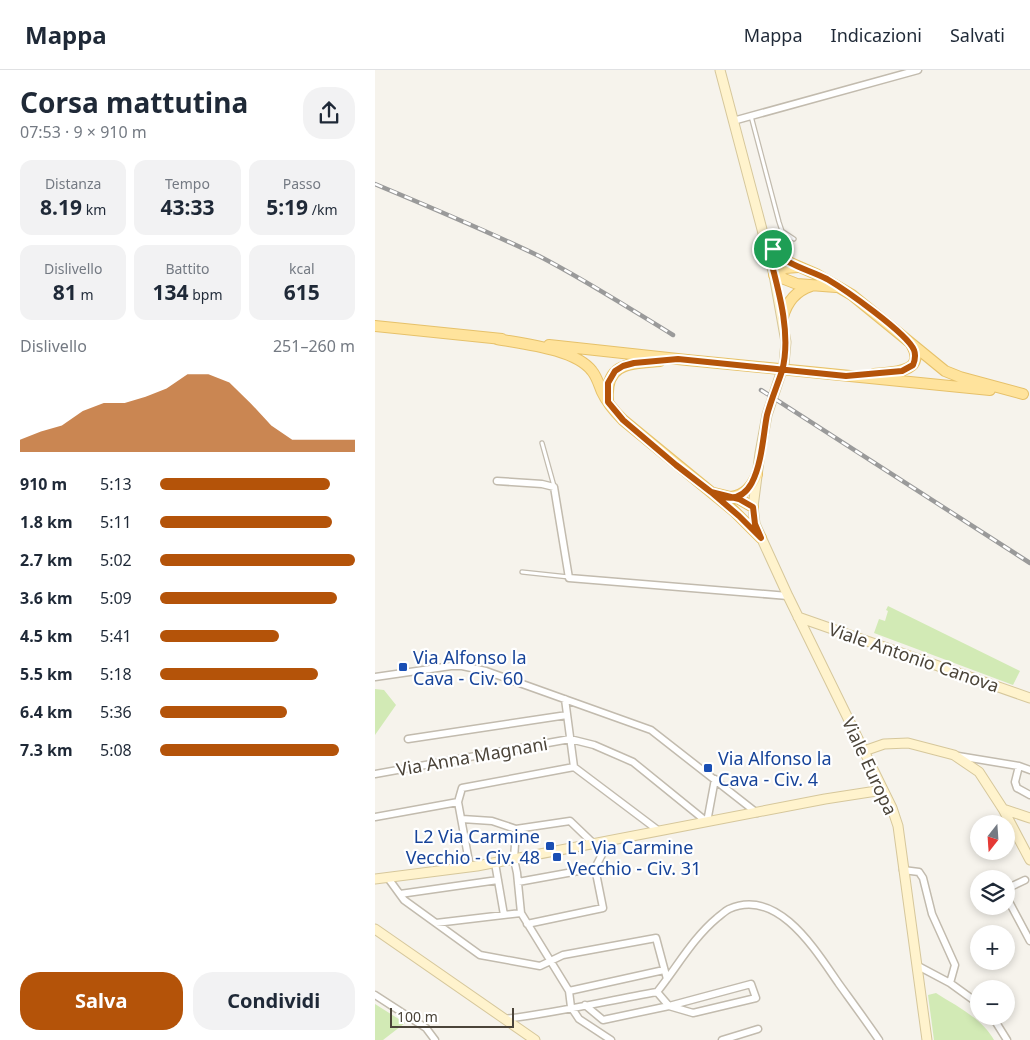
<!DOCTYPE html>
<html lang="it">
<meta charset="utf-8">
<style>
body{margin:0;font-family:"Noto Sans",sans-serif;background:#f2f2f3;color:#1f2937;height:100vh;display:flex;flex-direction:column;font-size:19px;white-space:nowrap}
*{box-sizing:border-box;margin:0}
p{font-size:16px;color:#747a83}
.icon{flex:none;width:28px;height:28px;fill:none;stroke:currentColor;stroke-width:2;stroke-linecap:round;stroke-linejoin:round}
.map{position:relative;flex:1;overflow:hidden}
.panel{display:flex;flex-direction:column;background:#fff;width:375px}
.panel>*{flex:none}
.needle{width:32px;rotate:197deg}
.fabs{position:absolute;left:595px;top:745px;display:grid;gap:10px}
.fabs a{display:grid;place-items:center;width:45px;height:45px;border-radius:50%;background:#fff;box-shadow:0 2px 8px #0003;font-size:25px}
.scale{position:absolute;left:15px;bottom:12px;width:124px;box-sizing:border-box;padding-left:5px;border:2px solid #4b4439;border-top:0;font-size:14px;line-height:18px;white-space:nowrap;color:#4b4439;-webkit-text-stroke:4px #fff;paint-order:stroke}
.pin{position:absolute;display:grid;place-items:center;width:42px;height:42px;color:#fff;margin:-21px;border:2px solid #fff;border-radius:50%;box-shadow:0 1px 5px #0007}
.round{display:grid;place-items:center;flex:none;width:52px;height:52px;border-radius:20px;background:#f2f2f3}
.head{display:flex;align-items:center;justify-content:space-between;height:85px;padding:0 20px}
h1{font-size:28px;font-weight:700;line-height:38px}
.figures{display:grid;grid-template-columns:repeat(3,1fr);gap:8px;height:85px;padding:5px 20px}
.figures div{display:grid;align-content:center;border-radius:12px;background:#f2f2f3;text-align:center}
.figures b{font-size:21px;font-weight:700}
.figures small{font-size:14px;font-weight:400}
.figures p{font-size:14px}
.chart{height:140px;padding:10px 20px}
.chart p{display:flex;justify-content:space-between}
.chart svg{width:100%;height:90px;margin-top:5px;fill:#b45309;opacity:.7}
.primary-button{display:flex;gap:10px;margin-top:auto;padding:10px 20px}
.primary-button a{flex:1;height:58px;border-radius:20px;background:#b45309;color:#fff;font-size:20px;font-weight:700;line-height:58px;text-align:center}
.primary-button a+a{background:#f2f2f3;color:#1f2937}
ul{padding:0 20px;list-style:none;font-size:16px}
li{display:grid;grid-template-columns:80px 60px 1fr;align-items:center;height:38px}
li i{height:12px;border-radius:6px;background:#b45309}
header{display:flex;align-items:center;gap:30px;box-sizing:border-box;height:70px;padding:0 25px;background:#fff;border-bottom:1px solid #e0e1e3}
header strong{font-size:24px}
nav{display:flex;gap:28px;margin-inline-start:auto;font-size:18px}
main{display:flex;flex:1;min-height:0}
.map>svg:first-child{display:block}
.green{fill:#d2eab5}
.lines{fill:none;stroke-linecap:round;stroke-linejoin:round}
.lane-casing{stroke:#c2bbae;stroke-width:5.5}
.street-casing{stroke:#c2bbae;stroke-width:9}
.secondary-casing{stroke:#d6c79b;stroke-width:11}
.primary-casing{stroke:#e6c16a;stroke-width:12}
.lane{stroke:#fff;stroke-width:3}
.street{stroke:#fff;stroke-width:6}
.secondary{stroke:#fff3cd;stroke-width:9}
.primary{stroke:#ffe39c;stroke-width:10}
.rail-casing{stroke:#9a9a9a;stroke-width:4.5}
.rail{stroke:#fff;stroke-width:2.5;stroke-dasharray:8;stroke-linecap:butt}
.primary-bridge-casing{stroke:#e6c16a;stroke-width:12;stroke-linecap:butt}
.primary-bridge{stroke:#ffe39c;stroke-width:10}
.route-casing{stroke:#fff;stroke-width:10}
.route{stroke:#b45309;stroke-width:6}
.transit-dot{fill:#1a4fb4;stroke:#fff;stroke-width:2}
.labels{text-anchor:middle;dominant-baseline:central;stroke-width:4.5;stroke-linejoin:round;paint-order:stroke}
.transit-label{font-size:18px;fill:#164399;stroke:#fff;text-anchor:start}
.street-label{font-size:18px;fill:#4b4439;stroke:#fff}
</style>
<header>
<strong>Mappa</strong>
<nav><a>Mappa</a><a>Indicazioni</a><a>Salvati</a></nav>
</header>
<main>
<section class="panel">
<div class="head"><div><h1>Corsa mattutina</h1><p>07:53 · 9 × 910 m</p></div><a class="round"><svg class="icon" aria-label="share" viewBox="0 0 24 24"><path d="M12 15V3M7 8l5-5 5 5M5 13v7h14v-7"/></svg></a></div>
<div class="figures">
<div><p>Distanza</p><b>8.19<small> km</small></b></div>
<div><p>Tempo</p><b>43:33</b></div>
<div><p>Passo</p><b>5:19<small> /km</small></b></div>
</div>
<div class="figures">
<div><p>Dislivello</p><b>81<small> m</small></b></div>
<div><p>Battito</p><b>134<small> bpm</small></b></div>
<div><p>kcal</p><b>615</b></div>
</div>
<div class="chart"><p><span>Dislivello</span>251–260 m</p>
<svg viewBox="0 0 160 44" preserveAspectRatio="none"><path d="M0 44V38L10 34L20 31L30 24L40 20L50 20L60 17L70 13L80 6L90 6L100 10L110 20L120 31L130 38L140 38L150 38L160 38V44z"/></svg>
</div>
<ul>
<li><b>910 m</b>5:13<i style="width:87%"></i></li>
<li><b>1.8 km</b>5:11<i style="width:88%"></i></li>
<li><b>2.7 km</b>5:02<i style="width:100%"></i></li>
<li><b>3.6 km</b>5:09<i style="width:91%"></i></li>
<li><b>4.5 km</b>5:41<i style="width:61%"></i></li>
<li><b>5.5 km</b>5:18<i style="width:81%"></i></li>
<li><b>6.4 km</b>5:36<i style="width:65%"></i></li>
<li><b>7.3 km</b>5:08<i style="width:92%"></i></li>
</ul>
<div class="primary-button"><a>Salva</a><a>Condividi</a></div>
</section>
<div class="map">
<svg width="655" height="970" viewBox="0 0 655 970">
<rect width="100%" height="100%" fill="#f6f3ec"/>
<path class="green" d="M513,536L645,601L638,615L499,563L504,549L510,551L513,541L511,540Z
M0,619L9,620L21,635L0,665Z
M561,923C581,936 607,948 619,970H559L553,925Z
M0,934L30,953L8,970H0Z"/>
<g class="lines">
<defs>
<path id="lane" d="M376,46L404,152L407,161L419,169
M167,373L179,416
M147,502L194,507"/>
<path id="street" d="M358,51L543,0
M122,411L167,414L179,417L194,508L413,526
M0,607L76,596H87L111,601L276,660L382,743
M190,629L199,697
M33,669L192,645
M583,686L644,696L655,700
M644,696L640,712L642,718L655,725
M199,697L284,761
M0,704L195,669L219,675L258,692L332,752L340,709
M83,732L95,797
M0,747L83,732L87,718L199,697
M87,749L117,751L141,759
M219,774L195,751L141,759L139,789L142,803L146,843L194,921L196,937L204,949L236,970
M120,793L129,845
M528,800L544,802L548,808L557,844L580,895L575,913
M13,808L29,830L105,885L165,896L188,885L281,868L292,909
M143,812L220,798L234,771
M631,819L650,810
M25,824L123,810
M631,826L655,871
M61,853L146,843
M152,854L228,838L220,798
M543,896L575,913L604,934
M194,921L289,900
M0,925L51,958L60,970
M210,935L228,950L294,936L318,943L381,928L376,914L294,936L282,922
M617,946L632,970
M130,949C181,943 231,931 282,922C302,897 318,868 342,848C346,845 350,841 354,839C403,817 441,881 464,914C477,932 491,951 504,970
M347,970L383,959"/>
<path id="secondary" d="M345,0L399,205L411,272L409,294L392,345L385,383L378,437L380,454L413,526L517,738L523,756L552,970
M423,547L655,628
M489,681L509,674L533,673L579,685L604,702L628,739L655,790
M628,739L655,748
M0,809L102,796L450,729L508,720
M0,859L160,970"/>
<path id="primary" d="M390,169L400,182L411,191L441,204L477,225L570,301L585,307L648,324
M423,197L410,198L399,205L422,214L461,217
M408,247C412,232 421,221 436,216
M0,256L127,269
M122,269C149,274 200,279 217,301C222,307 224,315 227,322C232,333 240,342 248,350L359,441L386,468
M174,275L312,290
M455,304L615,320
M499,304C517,302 553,303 536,274
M233,330C230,292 255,294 285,291
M339,423L364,429L378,437
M356,427C370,425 377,416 382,404"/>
</defs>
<use href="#lane" class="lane-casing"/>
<use href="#street" class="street-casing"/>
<use href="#secondary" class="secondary-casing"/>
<use href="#primary" class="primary-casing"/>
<use href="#lane" class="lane"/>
<use href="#street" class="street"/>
<use href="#secondary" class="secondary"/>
<use href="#primary" class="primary"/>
<defs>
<path id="rail" d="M0,114C55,137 110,160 164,186C210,210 254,238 298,265
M386,320L655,493"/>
</defs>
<use href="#rail" class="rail-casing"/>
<use href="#rail" class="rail"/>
<defs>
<path id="primary-bridge" d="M312,290L455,304"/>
</defs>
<use href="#primary-bridge" class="primary-bridge-casing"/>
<use href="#primary-bridge" class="primary-bridge"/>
</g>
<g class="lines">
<defs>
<path id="route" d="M398,179L390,169C400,209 418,260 407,301C402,316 396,330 392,345C386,374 386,449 336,422L364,446L386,468L380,454L378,437L364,429L336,422L301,395L248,350L233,332V313L240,301L248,296L259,293L303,289L471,306L527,301L538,295C540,290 541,285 539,280C532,263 469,219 452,209C433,199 412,196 398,179"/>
</defs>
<use href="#route" class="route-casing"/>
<use href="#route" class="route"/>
</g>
<g class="transit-dot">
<rect x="23" y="592" width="10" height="10" rx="2.5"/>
<rect x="328" y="693" width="10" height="10" rx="2.5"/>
<rect x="170" y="771" width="10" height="10" rx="2.5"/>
<rect x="177" y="782" width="10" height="10" rx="2.5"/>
</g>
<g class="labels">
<g class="transit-label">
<text x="38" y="587">Via Alfonso la<tspan x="38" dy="21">Cava - Civ. 60</tspan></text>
<text x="343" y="688">Via Alfonso la<tspan x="343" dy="21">Cava - Civ. 4</tspan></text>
<text x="165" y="766" text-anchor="end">L2 Via Carmine<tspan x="165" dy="21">Vecchio - Civ. 48</tspan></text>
<text x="192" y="777">L1 Via Carmine<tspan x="192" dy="21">Vecchio - Civ. 31</tspan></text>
</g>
<g class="street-label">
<text transform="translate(539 587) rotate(19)">Viale Antonio Canova</text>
<text transform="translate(97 686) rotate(-10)">Via Anna Magnani</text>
<text transform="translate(495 696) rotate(65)">Viale Europa</text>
</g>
</g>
</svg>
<div class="fabs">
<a><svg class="needle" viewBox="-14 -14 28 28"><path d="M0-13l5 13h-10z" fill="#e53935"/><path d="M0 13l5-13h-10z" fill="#747a83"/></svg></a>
<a><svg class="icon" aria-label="layers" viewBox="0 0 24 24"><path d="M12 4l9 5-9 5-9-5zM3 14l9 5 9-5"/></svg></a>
<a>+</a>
<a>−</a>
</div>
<div class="scale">100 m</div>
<div class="pin" style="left:398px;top:179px;background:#1e9e55"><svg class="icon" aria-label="arrive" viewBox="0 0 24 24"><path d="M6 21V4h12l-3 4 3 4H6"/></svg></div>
</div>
</main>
